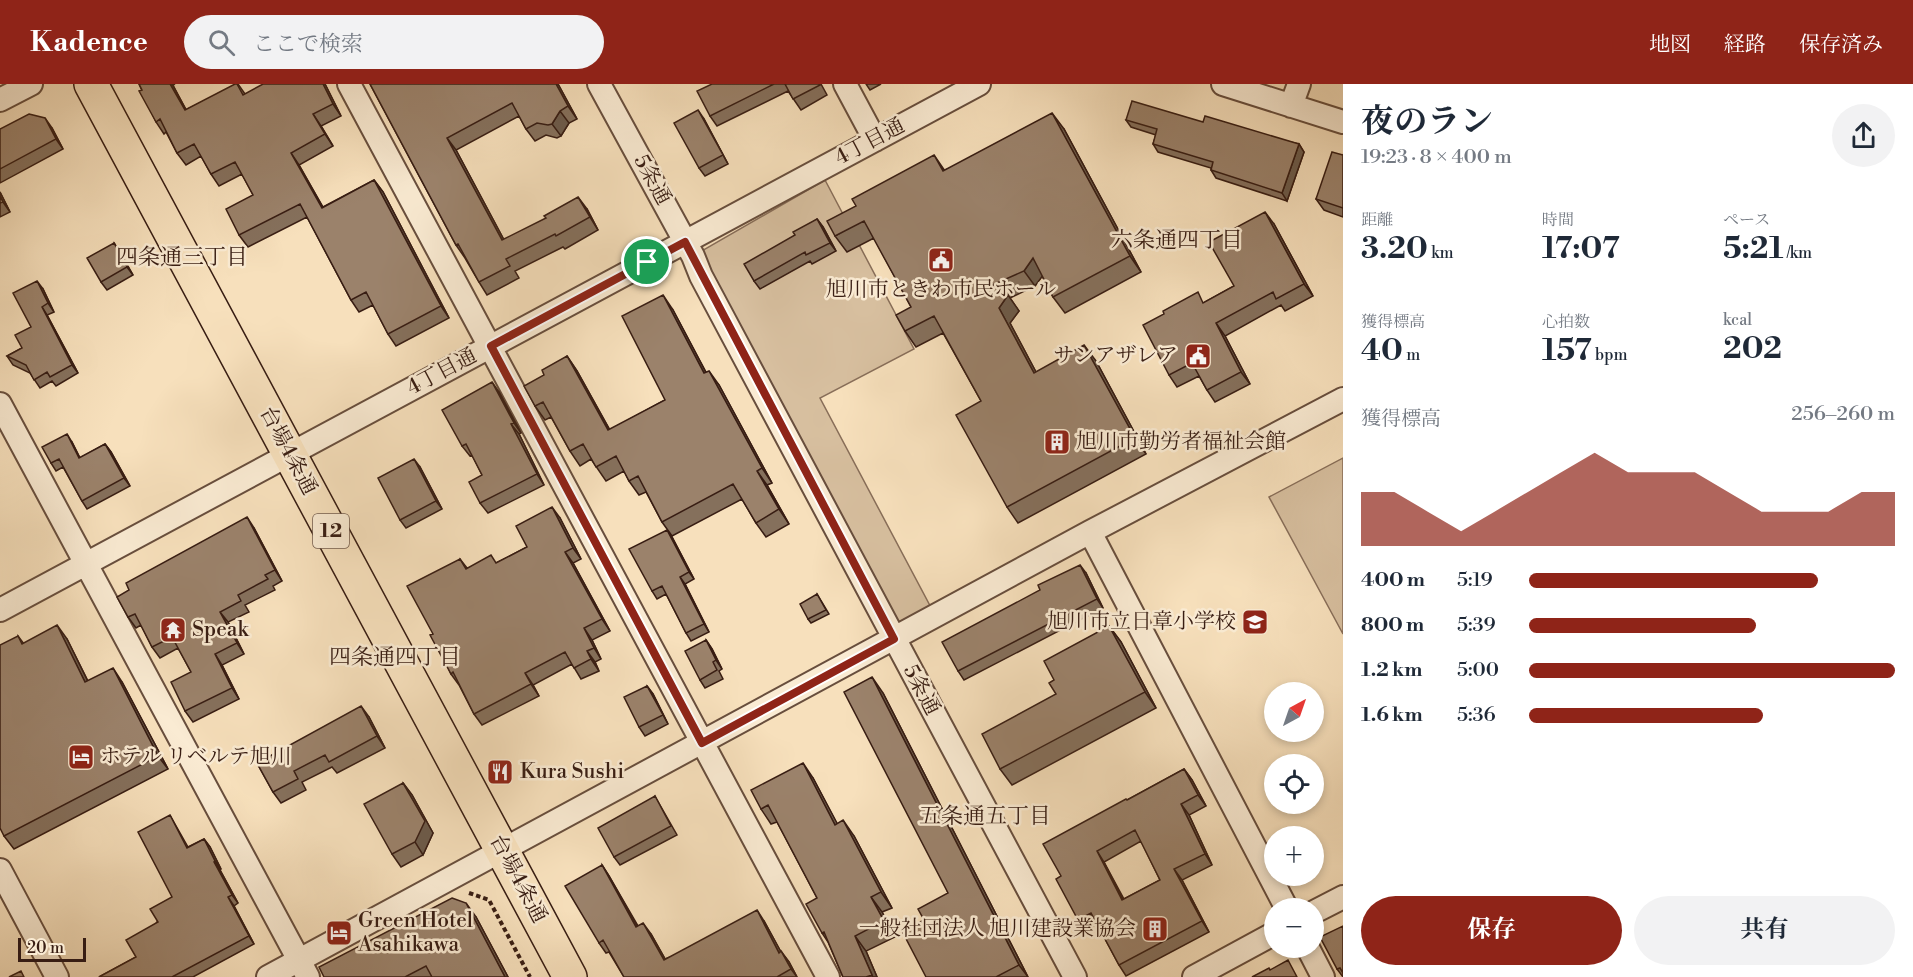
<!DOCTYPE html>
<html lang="ja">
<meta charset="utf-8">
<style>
body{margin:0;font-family:"Libre Bodoni","Noto Serif JP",serif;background:#f2f2f3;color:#1f2937;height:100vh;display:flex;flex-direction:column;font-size:22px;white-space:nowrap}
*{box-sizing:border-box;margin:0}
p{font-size:20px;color:#747a83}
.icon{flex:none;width:33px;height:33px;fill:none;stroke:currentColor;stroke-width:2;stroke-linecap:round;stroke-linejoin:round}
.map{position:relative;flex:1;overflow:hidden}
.drawer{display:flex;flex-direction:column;background:#fff;width:570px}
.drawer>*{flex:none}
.needle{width:39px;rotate:40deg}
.controls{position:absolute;left:1264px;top:598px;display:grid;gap:12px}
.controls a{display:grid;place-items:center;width:60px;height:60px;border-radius:50%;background:#fff;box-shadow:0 3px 9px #0003;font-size:30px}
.scale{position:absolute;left:18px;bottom:15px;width:68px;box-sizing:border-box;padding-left:6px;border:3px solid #381d13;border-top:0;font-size:16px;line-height:21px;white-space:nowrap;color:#381d13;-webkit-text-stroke:4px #faebd3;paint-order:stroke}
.pin{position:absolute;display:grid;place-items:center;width:51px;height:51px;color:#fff;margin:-26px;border:3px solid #fff;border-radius:50%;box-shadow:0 2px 6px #0007}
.round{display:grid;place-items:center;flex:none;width:63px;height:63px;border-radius:32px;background:#f2f2f3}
.head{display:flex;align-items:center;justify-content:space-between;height:102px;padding:0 18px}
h1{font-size:33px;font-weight:700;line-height:45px}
.metrics{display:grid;grid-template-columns:repeat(3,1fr);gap:9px;height:102px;padding:6px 18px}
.metrics div{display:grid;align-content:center}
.metrics b{font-size:30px;font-weight:700}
.metrics small{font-size:16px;font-weight:400}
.metrics p{font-size:16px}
.chart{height:168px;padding:12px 18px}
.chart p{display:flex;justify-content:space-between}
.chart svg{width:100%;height:108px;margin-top:6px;fill:#8f2418;opacity:.7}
.action{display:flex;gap:12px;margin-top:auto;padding:12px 18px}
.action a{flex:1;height:69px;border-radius:36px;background:#8f2418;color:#fff;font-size:24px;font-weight:700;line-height:69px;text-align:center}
.action a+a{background:#f2f2f3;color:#1f2937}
ul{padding:0 18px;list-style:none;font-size:20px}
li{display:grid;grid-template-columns:96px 72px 1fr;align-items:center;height:45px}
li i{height:15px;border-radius:8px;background:#8f2418}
header{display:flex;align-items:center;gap:36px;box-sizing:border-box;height:84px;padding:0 30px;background:#8f2418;color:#fff}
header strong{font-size:28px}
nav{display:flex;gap:33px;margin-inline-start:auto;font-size:21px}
.search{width:420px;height:54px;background:#f2f2f3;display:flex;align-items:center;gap:15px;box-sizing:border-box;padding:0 21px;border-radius:33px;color:#747a83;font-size:22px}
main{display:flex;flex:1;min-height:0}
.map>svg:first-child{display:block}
.green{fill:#d7bf9f;stroke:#886e59;stroke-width:1.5}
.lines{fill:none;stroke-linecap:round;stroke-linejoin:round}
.minor-casing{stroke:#684e3d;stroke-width:26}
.highway-casing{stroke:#381d13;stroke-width:36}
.path{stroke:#381d13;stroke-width:4;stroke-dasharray:4.5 3;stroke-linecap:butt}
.minor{stroke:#faebd3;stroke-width:22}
.highway{stroke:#f7e0bc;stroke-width:33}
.wall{fill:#85705c;stroke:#381d13;stroke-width:1.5;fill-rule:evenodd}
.shaded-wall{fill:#6c5b4b;stroke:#381d13;stroke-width:1.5}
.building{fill:#9b826b;stroke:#381d13;stroke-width:1.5;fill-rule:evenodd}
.route-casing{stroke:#fff;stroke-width:12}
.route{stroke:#8f2418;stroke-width:8}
.labels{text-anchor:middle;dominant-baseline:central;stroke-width:5;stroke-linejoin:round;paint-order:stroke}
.shield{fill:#faebd3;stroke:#725b4d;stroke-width:1.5}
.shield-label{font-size:20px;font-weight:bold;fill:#381d13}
.street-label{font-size:21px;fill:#381d13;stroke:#faebd3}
.poi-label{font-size:21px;fill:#381d13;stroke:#faebd3;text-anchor:start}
.neighbourhood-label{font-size:22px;fill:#381d13;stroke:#faebd3}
</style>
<header>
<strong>Kadence</strong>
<div class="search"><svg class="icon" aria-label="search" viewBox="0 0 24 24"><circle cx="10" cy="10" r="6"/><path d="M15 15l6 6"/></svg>ここで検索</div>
<nav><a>地図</a><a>経路</a><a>保存済み</a></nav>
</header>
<main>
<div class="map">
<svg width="1343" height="893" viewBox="0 0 1343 893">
<rect width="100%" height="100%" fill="#f7e0bc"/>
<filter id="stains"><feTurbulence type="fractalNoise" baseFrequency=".00333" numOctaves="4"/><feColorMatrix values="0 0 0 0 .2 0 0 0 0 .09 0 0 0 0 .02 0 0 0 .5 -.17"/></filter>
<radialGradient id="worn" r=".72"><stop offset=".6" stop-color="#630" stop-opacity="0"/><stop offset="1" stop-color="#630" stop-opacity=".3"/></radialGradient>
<path class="green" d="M825,96L914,265L820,314L936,533L894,555L693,172Z
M1343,374V550L1269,413Z"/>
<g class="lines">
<defs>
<path id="minor" d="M349,0L828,893
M599,0L693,172L701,192L1075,893
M845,0L875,56
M1223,0L1343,38
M0,16L31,0
M1291,22L1299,0
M0,320L308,893
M1090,448L1287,825
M0,526L979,0
M0,786L57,893
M1314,828L1343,813
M1308,864L1323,893
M268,893L1090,448L1343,315
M1194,893L1275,849"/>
<path id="highway" d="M91,0L570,893"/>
</defs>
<use href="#minor" class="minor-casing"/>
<use href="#highway" class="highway-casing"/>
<path class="path" d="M469,809L489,816L530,893"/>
<use href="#minor" class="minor"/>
<use href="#highway" class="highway"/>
</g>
<path class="wall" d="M139,0H175L173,1L186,26L238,0L245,10L325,0L341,32L321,42L333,62L299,81L323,123L374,96L383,108L449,234L396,262L388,250L373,221L359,228L351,216L307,133L248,163L239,151L253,111L242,90L219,102L211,90L201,72L186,81L177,69L166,48L164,50L156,38Z
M370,0H558L577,35L569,39L561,52L557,54L546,51L535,57L526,45L519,32L456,66L504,156L587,125L598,146L565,165L563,163L515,187L519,194L487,211L479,198L465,174L456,161Z
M712,0H821L827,11L801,26L788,7L717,42L710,32Z
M866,0H881L870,6Z
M704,35L728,80L705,92L699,84Z
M1126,36L1203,38L1299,60L1304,68L1287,117L1216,94L1211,86V84L1158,68L1153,60L1156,51L1131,43Z
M52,44L63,65L0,99V45Z
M1064,45L1141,188L1065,229L1053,213L1042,192L1035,202L1010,214L1019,227L1010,239L1036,288L1096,277L1146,370L1018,439L1007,423L981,317L943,249L916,263L905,247L911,223L874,154L847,168L835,152L945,86Z
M1343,71V133L1324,126L1316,115Z
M0,108L10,128L0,133Z
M817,135L823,143L836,167L812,180L810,177L760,205L754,197L795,151Z
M1274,140L1313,212L1285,227L1281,221L1225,252L1250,300L1215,318L1207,306L1199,292L1177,303L1169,291L1205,218L1234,202Z
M114,159L133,191L107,206L101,198Z
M43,205L54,228L47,231L78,289L56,302L52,297L40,304L30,289L13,281L7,272L22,264L31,243Z
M673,226L706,288L719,301L772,399L767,401L789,440L766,453L756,439L742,415L672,452L662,438L646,408L639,411L629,397L624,387L606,397L591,375L580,382L570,367L551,333L545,336L535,322L544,291L567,272L577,287L610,346L665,316Z
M499,308L521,349L519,350L544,401L488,429L480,419L482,391L472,371L470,372L462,362Z
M72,358L80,374L105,360L111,368L130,402L87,425L82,417L63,383L56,387L51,379Z
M420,383L442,425L406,444L400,436Z
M560,434L581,475L573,479L610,547L592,556L601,575L595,578L599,587L581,595L572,580L533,601L539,612L482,641L474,630L459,601L451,590L433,550L460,475L467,484L496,479L527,463Z
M254,444L282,497L273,502L275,506L245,521L249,528L228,538L244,570L222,581L239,615L193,638L185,627L191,588L178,564L160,574L152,563L141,541L136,544L128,533L129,506Z
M672,453L694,495L685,500L709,548L691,557L686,549L666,510L657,515L652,507Z
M1086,489L1103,524L964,596L958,587Z
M817,510L829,530L811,539L808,535Z
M1109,542L1121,558L1156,624L1012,701L1000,685L1056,610L1054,596Z
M18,552L24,560L67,555L88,597L122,598L168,685L14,765L4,752Z
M706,556L712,565L722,585L719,587L723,595L705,604L700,596Z
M647,602L653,610L668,640L645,652L639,643Z
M883,609L1028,893H926L924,836L948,809Z
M369,633L385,664L337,689L332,683L302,698L306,706L281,719L273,708L257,679Z
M1184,685L1192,696L1206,722L1189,731L1212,781L1182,796L1209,848L1126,892L1119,881L1097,840L1085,846L1078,836L1061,792L1127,716ZM1141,757L1160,796L1124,815L1104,778Z
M813,694L837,740L854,752L892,824L882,828L895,853L866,867L877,893H843L828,858L822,849L817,814L777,738L771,740L761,725Z
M403,699L412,711L433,749L423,771L401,783L392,770Z
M655,712L660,721L677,751L620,781L614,773Z
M170,731L175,740L188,763L204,755L210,763L221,785L220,786L238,819L234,822L254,860L193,893H99L136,873L172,813Z
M602,781L609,792L638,842L651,850L665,875L764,837L781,868L789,878L797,893H624L609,868L606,869L599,859Z
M476,833L508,893H324Z
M1343,842V893L1337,885Z"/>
<path class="shaded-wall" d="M170,0H172L193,38L185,26Z
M323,0H325L341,32L333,20Z
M556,0H558L577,35L568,22Z
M698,26L704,35L728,80Z
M560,27L569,39L561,52L552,40Z
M1052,29L1064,45L1141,188L1130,172Z
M313,30L321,42L333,62L325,50Z
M45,34L52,44L63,65L56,55Z
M447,54L456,66L511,169L502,156Z
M1299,60L1304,68L1287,117L1282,109Z
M291,69L299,81L330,136L322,124Z
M934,71L945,87H943Z
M374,96L383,108L449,234L441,222Z
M0,108L10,128L3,118L0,112Z
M578,113L587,125L598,146L590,133Z
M1265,128L1274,140L1313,212L1304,200Z
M817,135L823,143L836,167L830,159Z
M114,159L120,168L133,191L127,183Z
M1033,174L1044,190L1035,202L1024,187Z
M37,197L43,205L54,228L48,219Z
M663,211L673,226L714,304L704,289Z
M1008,211L1019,227L1010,239L1045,305L1034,289L999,224Z
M42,223L47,231L78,289L72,281Z
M1216,239L1225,252L1250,300L1241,288Z
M1084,261L1096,277L1146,370L1135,354Z
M567,272L577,287L618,361L608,346Z
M709,287L719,301L772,399L762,384Z
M492,298L499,308L521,349L514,339Z
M511,340L519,350L544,401L537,390Z
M67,350L72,358L84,382L79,374Z
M105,360L111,368L130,402L124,394Z
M414,375L420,383L442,425L436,417Z
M757,387L767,401L789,440L779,425Z
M552,423L560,434L581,475L573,464Z
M247,433L254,444L282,497L275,486Z
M667,446L672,453L694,495L689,488Z
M565,468L573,479L610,547L602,535Z
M1080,481L1086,489L1103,524L1097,515Z
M680,493L685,500L709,548L704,540Z
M220,528L228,538L244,570L237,559Z
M57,541L67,555L95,612L85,598Z
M1109,542L1121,558L1156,624L1145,608Z
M584,544L592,556L601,575L594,564Z
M706,556L712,565L722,585L716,576Z
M587,567L595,578L599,587L591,575Z
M215,570L222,581L239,615L232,604Z
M113,584L122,598L168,685L158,672Z
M525,589L533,601L539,612L531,600Z
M872,593L883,609L1028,893L1019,881Z
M647,602L653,610L668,640L663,631Z
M361,622L369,633L385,664L377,652Z
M803,679L813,694L846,756L835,741Z
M1184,685L1192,696L1206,722L1198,711Z
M403,699L412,711L433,749L423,771L415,758Z
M1181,720L1189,731L1212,781L1205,770Z
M843,736L854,752L892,824L881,808Z
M204,755L210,763L221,785L215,777Z
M1097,767L1104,778L1129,827L1122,816Z
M214,778L220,786L238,819L232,811Z
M602,781L609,792L644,854L636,843Z
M1174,785L1182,796L1209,848L1202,837Z
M228,813L234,822L254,860L249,852Z
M871,813L882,828L895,853L884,837Z
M466,819L476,833L508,893H505Z
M757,826L764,837L787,879L779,869Z
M643,839L651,850L672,887L664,876Z
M855,852L866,867L877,893H873L872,891Z
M781,867L789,878L797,893L791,885Z"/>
<path class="building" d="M139,0H170L185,26L235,0H237L243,11L263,0H323L333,20L313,30L325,50L291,69L322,124L374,96L441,222L388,250L366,208L351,216L300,120L239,151L226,125L253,111L235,78L211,90L194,60L177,69L160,35L156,38L139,7L142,6Z
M370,0H556L568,22L560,27L552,40L548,41L537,39L526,45L512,19L447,54L502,156L546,134L544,132L578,113L590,133L556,152L555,150L506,175L510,182L479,198L458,160L456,161Z
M712,0H774L710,32L697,7Z
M785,0H819L820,1L793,15Z
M1132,17L1203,38L1205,32L1299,60L1282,109L1211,86L1213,78L1153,60L1157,45L1126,36Z
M698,26L723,71L699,84L674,39Z
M1052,29L1130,172L1053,213L1033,174L1024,187L992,201L1008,211L999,224L1034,289L1084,261L1135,354L1007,423L956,331L981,317L934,232L905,247L896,231L911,223L864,137L835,152L827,137L856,122L852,115L934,71L943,87Z
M29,30L45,34L56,55L0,85V45Z
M1332,68L1343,71V124L1316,115Z
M0,112L3,118L0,119Z
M1265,128L1304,200L1276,215L1273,208L1216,239L1241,288L1207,306L1192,279L1169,291L1143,241L1164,230L1163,227L1198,208L1203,219L1234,202L1209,158Z
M817,135L830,159L806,171L805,168L754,197L744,180L795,151L793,148Z
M114,159L127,183L101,198L87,174Z
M37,197L48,219L42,223L72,281L50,293L47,288L34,296L26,281L7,272L22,264L15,251L31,243L13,209Z
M663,211L704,289L709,287L762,384L757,387L779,425L756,439L733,400L662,438L638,392L629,397L616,372L596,383L583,360L570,367L543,318L535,322L524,302L544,291L542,286L567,272L608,346L665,316L622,232Z
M492,298L514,339L511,340L537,390L480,419L469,398L482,391L466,360L462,362L442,326Z
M67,350L79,374L105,360L124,394L82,417L59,375L51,379L42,363Z
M414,375L436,417L400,436L378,394Z
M552,423L573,464L565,468L602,535L584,544L594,564L587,567L591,575L574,584L565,568L525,589L531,600L474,630L453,588L451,590L430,551L433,550L407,502L460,475L466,485L491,471L496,479L527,463L516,442Z
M247,433L275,486L265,491L268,495L238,511L241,517L220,528L237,559L215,570L232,604L185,627L171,598L191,588L172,553L152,563L135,530L128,533L117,513L129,506L126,499Z
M667,446L689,488L680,493L704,540L686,549L662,502L652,507L629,465Z
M1080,481L1097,515L958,587L942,558L1040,506L1038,501Z
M817,510L826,526L808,535L800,520Z
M57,541L85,598L113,584L158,672L4,752L0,744V561L18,552L22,560Z
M1109,542L1145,608L1000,685L982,650L1056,610L1049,599L1054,596L1044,577Z
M706,556L716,576L713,578L717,586L700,596L685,567Z
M872,593L1019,881L996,893H926L902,847L924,836L918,825L948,809L844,608Z
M647,602L663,631L639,643L624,613Z
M361,622L377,652L329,678L325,671L294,687L298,695L273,708L257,679Z
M803,679L835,741L843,736L881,808L871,813L884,837L855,852L872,891L866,893H843L824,848L822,849L806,820L817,814L768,721L761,725L751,706Z
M1184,685L1198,711L1181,720L1205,770L1174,785L1202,837L1119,881L1091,829L1078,836L1056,795L1061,792L1043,760L1126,715L1127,716ZM1135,746L1160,796L1122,816L1097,767Z
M403,699L425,737L415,758L392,770L364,720Z
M655,712L671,742L614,773L598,744Z
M170,731L187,764L204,755L215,777L214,778L232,811L228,813L249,852L172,893H99L136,873L126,856L158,838L150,825L172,813L138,748Z
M602,781L636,843L643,839L664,876L757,826L779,869L781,867L791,885L777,893H624L603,856L599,859L565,802Z
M452,814L466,819L505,893H432L426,882L405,893H324L319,883Z
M1343,842V889L1340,884L1337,885L1320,853Z
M1288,876L1297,893H1252L1269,884L1270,886Z
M21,887L24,893H9Z"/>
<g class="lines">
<defs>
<path id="route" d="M685,158L894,555L702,659L491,262Z"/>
</defs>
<use href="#route" class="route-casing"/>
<use href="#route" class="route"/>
</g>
<defs>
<symbol id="civic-square" viewBox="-11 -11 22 22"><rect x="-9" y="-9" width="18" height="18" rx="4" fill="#8f2418" stroke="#faebd3"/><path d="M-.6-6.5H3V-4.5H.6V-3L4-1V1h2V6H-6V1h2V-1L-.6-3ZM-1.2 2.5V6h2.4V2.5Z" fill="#fff"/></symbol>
<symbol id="building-square" viewBox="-11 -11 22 22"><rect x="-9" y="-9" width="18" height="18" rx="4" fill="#8f2418" stroke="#faebd3"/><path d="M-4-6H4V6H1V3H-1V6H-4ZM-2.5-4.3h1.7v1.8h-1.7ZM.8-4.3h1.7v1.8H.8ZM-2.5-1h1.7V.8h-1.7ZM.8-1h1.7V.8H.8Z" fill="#fff"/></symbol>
<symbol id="school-square" viewBox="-11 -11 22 22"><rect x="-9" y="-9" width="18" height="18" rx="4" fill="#8f2418" stroke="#faebd3"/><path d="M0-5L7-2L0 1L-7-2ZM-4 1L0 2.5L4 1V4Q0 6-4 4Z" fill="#fff"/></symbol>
<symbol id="temple-square" viewBox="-11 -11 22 22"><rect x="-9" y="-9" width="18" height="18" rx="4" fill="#8f2418" stroke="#faebd3"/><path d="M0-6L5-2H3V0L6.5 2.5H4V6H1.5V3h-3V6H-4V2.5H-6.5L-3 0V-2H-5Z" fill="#fff"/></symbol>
<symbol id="hotel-square" viewBox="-11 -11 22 22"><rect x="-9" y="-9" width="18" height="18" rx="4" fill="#8f2418" stroke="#faebd3"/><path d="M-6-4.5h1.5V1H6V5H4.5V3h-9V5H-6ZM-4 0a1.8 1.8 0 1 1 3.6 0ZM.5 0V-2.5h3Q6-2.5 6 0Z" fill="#fff"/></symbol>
<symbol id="restaurant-square" viewBox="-11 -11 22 22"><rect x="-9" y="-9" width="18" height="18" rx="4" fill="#8f2418" stroke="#faebd3"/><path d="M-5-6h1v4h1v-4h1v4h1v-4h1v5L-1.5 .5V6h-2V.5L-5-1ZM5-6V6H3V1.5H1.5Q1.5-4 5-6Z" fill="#fff"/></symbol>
</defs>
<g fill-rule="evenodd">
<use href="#civic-square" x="926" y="161" width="30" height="30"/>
<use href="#civic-square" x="1183" y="257" width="30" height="30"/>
<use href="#building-square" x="1042" y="343" width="30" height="30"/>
<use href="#school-square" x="1240" y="523" width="30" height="30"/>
<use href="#temple-square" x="158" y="531" width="30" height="30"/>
<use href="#hotel-square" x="66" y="658" width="30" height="30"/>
<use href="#restaurant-square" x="485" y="673" width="30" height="30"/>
<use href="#building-square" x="1140" y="830" width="30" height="30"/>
<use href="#hotel-square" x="324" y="834" width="30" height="30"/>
</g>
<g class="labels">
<rect class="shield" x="313" y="430" width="36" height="34" rx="4.5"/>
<g class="shield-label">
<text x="331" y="447">12</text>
</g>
<g class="street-label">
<text transform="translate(870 58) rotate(-28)">4丁目通</text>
<text transform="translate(652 96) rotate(61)">5条通</text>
<text transform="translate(442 288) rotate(-28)">4丁目通</text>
<text transform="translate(288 367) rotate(62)">台場4条通</text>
<text transform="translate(921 606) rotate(62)">5条通</text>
<text transform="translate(518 795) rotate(62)">台場4条通</text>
</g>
<g class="poi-label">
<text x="941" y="206" text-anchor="middle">旭川市ときわ市民ホール</text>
<text x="1178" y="272" text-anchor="end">サンアザレア</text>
<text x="1076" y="358">旭川市勤労者福祉会館</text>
<text x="1236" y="538" text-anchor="end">旭川市立日章小学校</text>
<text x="192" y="546">Speak</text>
<text x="100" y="673">ホテル リベルテ旭川</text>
<text x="520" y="688">Kura Sushi</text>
<text x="358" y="837">Green Hotel<tspan x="358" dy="24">Asahikawa</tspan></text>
<text x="1136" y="845" text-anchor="end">一般社団法人 旭川建設業協会</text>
</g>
<g class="neighbourhood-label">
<text x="1177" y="156">六条通四丁目</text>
<text x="182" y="173">四条通三丁目</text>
<text x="395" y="573">四条通四丁目</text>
<text x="985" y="732">五条通五丁目</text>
</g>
</g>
<rect width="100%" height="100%" filter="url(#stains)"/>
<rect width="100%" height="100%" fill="url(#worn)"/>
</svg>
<div class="controls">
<a><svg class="needle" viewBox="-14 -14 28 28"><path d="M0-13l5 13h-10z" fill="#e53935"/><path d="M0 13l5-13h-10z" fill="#747a83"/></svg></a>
<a><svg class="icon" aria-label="locate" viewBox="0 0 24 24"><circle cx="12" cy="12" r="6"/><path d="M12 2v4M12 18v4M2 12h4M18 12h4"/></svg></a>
<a>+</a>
<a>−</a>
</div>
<div class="scale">20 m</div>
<div class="pin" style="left:647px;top:178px;background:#1e9e55"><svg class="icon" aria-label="arrive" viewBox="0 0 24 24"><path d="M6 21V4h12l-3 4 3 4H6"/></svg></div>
</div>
<section class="drawer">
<div class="head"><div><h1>夜のラン</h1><p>19:23 · 8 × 400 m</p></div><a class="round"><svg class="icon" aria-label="share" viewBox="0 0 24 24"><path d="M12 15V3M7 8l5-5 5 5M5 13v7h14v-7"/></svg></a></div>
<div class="metrics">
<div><p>距離</p><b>3.20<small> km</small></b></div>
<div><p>時間</p><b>17:07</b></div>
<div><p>ペース</p><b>5:21<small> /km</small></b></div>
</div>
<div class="metrics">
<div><p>獲得標高</p><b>40<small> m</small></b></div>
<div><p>心拍数</p><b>157<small> bpm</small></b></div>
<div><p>kcal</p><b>202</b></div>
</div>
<div class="chart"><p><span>獲得標高</span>256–260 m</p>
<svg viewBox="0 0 160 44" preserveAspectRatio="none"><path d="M0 44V22L10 22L20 30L30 38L40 30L50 22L60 14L70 6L80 14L90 14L100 14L110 22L120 30L130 30L140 30L150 22L160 22V44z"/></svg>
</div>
<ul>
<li><b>400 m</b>5:19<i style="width:79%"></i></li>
<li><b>800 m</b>5:39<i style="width:62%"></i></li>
<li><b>1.2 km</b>5:00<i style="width:100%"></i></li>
<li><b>1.6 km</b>5:36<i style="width:64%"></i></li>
</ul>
<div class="action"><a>保存</a><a>共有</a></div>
</section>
</main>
